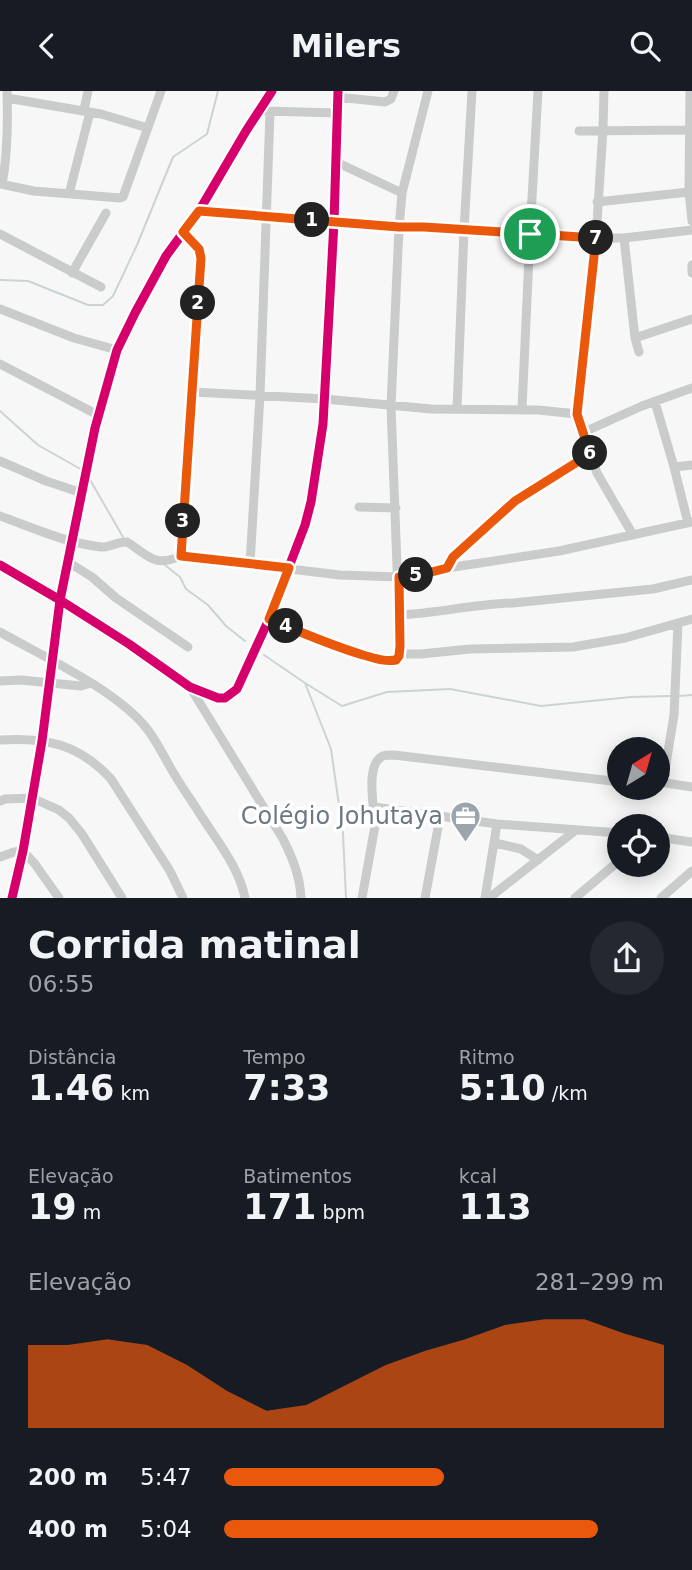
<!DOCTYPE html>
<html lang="pt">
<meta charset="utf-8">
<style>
body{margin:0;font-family:"DejaVu Sans",sans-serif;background:#242831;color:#f1f3f6;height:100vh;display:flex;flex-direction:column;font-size:26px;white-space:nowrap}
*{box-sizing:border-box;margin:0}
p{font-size:23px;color:#9ea1a6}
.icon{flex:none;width:38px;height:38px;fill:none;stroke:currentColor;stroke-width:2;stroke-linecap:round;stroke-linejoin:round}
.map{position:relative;height:807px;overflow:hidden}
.details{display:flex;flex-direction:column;background:#171b24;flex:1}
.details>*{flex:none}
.needle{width:46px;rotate:37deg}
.tools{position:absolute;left:607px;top:646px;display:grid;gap:14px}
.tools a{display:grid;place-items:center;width:63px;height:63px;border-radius:50%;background:#171b24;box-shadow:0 4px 18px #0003;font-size:35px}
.pin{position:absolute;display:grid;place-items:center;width:60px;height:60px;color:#fff;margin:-30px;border:4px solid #fff;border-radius:50%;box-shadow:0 2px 7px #0007}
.km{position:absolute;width:35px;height:35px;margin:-18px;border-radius:50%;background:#222;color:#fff;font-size:19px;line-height:35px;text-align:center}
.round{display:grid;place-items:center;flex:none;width:74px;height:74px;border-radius:37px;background:#242831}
.overview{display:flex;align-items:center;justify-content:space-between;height:119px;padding:0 28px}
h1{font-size:38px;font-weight:600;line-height:52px}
.metrics{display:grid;grid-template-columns:repeat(3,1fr);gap:10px;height:119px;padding:7px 28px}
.metrics div{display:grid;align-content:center}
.metrics b{font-size:35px;font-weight:600}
.metrics small{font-size:19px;font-weight:400}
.metrics p{font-size:19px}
.chart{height:196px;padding:14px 28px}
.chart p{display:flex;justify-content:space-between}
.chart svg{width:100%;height:126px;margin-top:7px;fill:#ea580c;opacity:.7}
ul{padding:0 28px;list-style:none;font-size:23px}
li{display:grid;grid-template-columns:112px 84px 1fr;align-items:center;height:52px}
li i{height:18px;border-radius:9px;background:#ea580c}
header{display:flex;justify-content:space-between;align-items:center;height:91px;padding:0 28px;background:#171b24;font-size:32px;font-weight:600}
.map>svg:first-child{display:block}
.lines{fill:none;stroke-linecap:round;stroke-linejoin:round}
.stream{stroke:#ccd3d5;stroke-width:2}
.minor{stroke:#cacccc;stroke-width:9}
.cycleway-casing{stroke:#fff;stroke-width:13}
.cycleway{stroke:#d6006c;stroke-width:9}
.route-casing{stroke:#fff;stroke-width:14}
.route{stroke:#ea580c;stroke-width:9}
.labels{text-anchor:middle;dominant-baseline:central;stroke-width:7;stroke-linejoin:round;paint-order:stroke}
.poi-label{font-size:24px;fill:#6b7884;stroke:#fff;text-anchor:end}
</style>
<header><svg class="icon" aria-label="back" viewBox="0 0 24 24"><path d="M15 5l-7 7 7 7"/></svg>Milers<svg class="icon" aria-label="search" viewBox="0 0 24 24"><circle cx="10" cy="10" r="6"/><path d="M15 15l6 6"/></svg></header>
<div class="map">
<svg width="692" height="807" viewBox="0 0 692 807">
<rect width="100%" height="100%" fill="#f7f7f7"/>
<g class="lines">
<path class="stream" d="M0,189L28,190L88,214H103L113,205L137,154L173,66L207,43L218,0
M0,320L38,354L84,380
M89,387L123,446
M165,474L180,486L186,498L208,514L226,535L245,550
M264,564L305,592L331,658L343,742L346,807
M305,592L342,615L387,601L450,598L541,615L631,606L670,605
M679,605L692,604"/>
<path class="minor" d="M604,0L603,38L596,147L577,323L597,382L633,444
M690,0L689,101L692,130
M337,6L385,11L391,8L394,0
M7,7L101,23L148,37
M84,19L88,0
M265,20L337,22
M579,40L690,39
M336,71L402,102
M0,93L34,100L120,107L123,106L161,0
M2,93C8,62 8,32 7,0
M69,103L90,21
M597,111L689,101
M199,120L399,137L424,136L596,147H624L692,139
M0,143L101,196
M624,147L635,247L639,261
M692,174V182
M72,182L106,122
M0,218L74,247L117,259
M635,247L692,228
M0,273L98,324
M192,301L325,308L431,318L538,319L577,323
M655,311L674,376L688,432
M457,318L464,139L472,0
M522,318L530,143L538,0
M584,341L642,315L692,297
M0,370L46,390L82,402
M674,376L692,374
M359,416L396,417
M0,425C33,437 66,452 101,456C110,457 118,450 127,451C148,464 154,477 181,465L340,484L399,486L424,483L447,477L559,460L692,431
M181,465L200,167L199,157L183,141
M68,471L92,486L116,507L188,556
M250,473L260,304L270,21
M0,474L60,509L129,553L190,596L218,607H225L237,598L269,528L305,434L311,411L323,333L334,131L338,0
M447,477L453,466L515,410L542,392L590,363
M400,524C438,522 475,513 513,512L653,498L692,489
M269,528C305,543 356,568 394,570L399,565L400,555L391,315L399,137L402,102L428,0
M0,541C44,566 110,596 143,633C154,645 161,660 169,674C178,691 190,707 200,723C217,750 239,776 245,807
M399,563H421L470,558L573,556L625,547L692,528
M0,590L21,589L81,595L91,592
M190,596L283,748C293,768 300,785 301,807
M0,649C46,646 79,653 111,688L170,780L183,807
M660,691L692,696
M663,691L674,624L678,532
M0,710L5,708L32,707L59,719L69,727L82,743L122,807
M374,716L497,733L620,742
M658,746L692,751
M495,752L521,758L538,769
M0,766L14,761L23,760L35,773L59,807
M12,807L23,760L42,650L60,509L95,337L117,259L135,222L166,165L199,120L246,40L272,0
M362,807L375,735C375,720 364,673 383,665C385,664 392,664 394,664L620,691
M425,807L440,726
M485,807L497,733
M489,807L576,739
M575,807L620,769
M661,807L692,780"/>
<defs>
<path id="cycleway" d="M0,474L60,509L129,553L190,596L218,607H225L237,598L269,528L305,434L311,411L323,333L334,131L338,0
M12,807L23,760L42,650L60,509L95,337L117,259L135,222L166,165L199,120L246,40L272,0"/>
</defs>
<use href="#cycleway" class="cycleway-casing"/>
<use href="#cycleway" class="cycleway"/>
</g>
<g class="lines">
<defs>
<path id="route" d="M199,120L399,136H424L596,147L577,323L590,363L515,410L453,466L447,477L424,483L399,486L400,555L399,565L396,569C384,571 374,567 363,564C330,554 300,541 269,528L289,477L181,465L201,167L199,158L183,141Z"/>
</defs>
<use href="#route" class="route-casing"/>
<use href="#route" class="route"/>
</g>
<defs>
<symbol id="office-pin" viewBox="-11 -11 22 30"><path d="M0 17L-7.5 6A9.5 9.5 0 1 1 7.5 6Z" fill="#9ca4ac" stroke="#fff"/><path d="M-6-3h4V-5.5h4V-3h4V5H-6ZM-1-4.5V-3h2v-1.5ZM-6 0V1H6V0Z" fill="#fff"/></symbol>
</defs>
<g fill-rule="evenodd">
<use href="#office-pin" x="448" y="708" width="35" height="47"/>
</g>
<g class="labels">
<g class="poi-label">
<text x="443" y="725">Colégio Johutaya</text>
</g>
</g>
</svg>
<div class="tools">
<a><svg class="needle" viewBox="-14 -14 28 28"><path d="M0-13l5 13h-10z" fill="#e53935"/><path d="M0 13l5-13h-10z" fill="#9ea1a6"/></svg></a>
<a><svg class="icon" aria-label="locate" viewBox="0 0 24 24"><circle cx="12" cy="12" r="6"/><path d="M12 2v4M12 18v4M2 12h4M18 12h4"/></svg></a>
</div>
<div class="pin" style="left:530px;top:143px;background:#1e9e55"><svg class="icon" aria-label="arrive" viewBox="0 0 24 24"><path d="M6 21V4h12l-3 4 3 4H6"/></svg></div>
<b class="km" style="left:312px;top:129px">1</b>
<b class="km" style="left:198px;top:212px">2</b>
<b class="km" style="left:183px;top:430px">3</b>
<b class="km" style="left:286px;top:535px">4</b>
<b class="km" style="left:416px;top:484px">5</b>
<b class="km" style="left:590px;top:362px">6</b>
<b class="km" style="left:596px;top:147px">7</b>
</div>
<section class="details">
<div class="overview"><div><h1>Corrida matinal</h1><p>06:55</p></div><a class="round"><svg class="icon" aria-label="share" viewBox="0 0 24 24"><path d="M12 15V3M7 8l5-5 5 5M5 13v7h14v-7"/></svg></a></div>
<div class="metrics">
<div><p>Distância</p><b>1.46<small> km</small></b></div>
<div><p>Tempo</p><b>7:33</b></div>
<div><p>Ritmo</p><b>5:10<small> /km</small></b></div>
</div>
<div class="metrics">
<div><p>Elevação</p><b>19<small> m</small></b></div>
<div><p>Batimentos</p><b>171<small> bpm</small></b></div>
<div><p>kcal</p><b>113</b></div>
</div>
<div class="chart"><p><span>Elevação</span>281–299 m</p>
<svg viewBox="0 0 160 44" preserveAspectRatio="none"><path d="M0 44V15L10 15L20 13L30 15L40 22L50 31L60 38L70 36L80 29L90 22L100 17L110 13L120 8L130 6L140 6L150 11L160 15V44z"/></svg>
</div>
<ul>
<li><b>200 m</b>5:47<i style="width:50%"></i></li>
<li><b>400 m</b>5:04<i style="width:85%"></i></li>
</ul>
</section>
